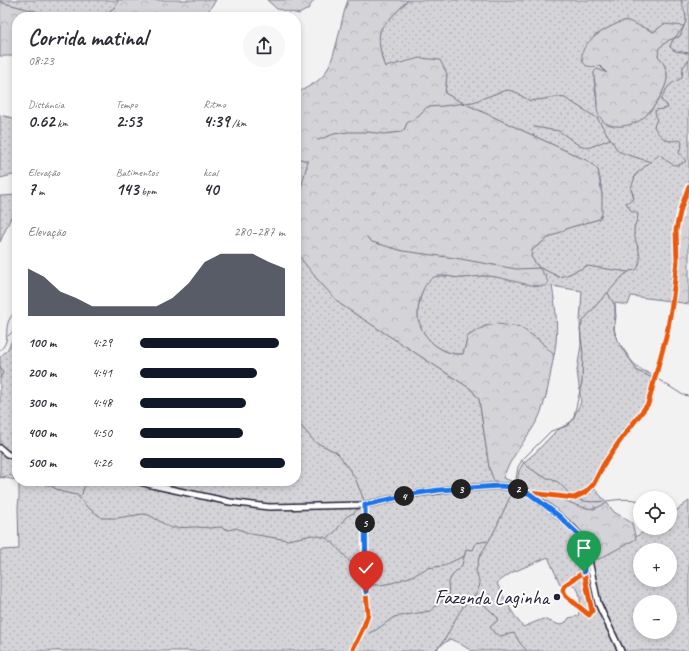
<!DOCTYPE html>
<html lang="pt">
<meta charset="utf-8">
<style>
body{margin:0;font-family:Caveat,sans-serif;background:#f7f7f7;color:#2b2b33;height:100vh;display:flex;flex-direction:column;font-size:15px;white-space:nowrap}
*{box-sizing:border-box;margin:0}
p{font-size:13px;color:#7c7c81}
.icon{flex:none;width:22px;height:22px;fill:none;stroke:currentColor;stroke-width:2;stroke-linecap:round;stroke-linejoin:round}
.map{position:relative;flex:1;overflow:hidden}
.details{position:absolute;left:12px;top:12px;width:289px;height:474px;display:flex;flex-direction:column;background:#fff;border-radius:16px;box-shadow:0 2px 6px #0003}
.details>*{flex:none}
.fabs{position:absolute;left:633px;top:491px;display:grid;gap:8px}
.fabs a{display:grid;place-items:center;width:44px;height:44px;border-radius:50%;background:#fff;box-shadow:0 2px 6px #0003;font-size:20px}
.pin{position:absolute;display:grid;place-items:center;width:34px;height:34px;color:#fff;margin:-41px -17px;border-radius:50% 50% 50% 0;rotate:-45deg;box-shadow:0 0 4px #0007}
.pin .icon{rotate:45deg}
.km{position:absolute;width:20px;height:20px;margin:-10px;border-radius:50%;background:#222;color:#fff;font-size:11px;line-height:20px;text-align:center}
.round{display:grid;place-items:center;flex:none;width:42px;height:42px;border-radius:21px;background:#f7f7f7}
.headline{display:flex;align-items:center;justify-content:space-between;height:68px;padding:0 16px}
h1{font-size:22px;font-weight:700;line-height:30px}
.metrics{display:grid;grid-template-columns:repeat(3,1fr);gap:6px;height:68px;padding:4px 16px}
.metrics div{display:grid;align-content:center}
.metrics b{font-size:17px;font-weight:700}
.metrics small{font-size:11px;font-weight:400}
.metrics p{font-size:11px}
.chart{height:112px;padding:8px 16px}
.chart p{display:flex;justify-content:space-between}
.chart svg{width:100%;height:72px;margin-top:4px;fill:#111827;opacity:.7}
ul{padding:0 16px;list-style:none;font-size:13px}
li{display:grid;grid-template-columns:64px 48px 1fr;align-items:center;height:30px}
li i{height:10px;border-radius:5px;background:#111827}
.map>svg:first-child{display:block}
.grass{fill:url(#grass-dots);stroke:#7a7a8a;fill-rule:evenodd}
.forest{fill:url(#forest-crowns);stroke:#7a7a8a}
.lines{fill:none;stroke-linecap:round;stroke-linejoin:round}
.stream{stroke:#727282;stroke-width:1}
.minor-casing{stroke:#22223b;stroke-width:7}
.major-casing{stroke:#22223b;stroke-width:8}
.minor{stroke:#fff;stroke-width:4}
.major{stroke:#fff;stroke-width:5}
.cycleway-casing{stroke:#fff;stroke-width:8}
.cycleway{stroke:#e8590c;stroke-width:5}
.route-casing{stroke:#fff;stroke-width:8}
.route{stroke:#1a73e8;stroke-width:5}
.poi-dot{fill:#22223b;stroke:#fff;stroke-width:1.5}
.labels{text-anchor:middle;dominant-baseline:central;stroke-width:4;stroke-linejoin:round;paint-order:stroke}
.poi-label{font-size:20px;fill:#22223b;stroke:#fff;text-anchor:end}
</style>
<div class="map">
<svg width="689" height="651" viewBox="0 0 689 651">
<defs>
<pattern id="grass-dots" width="8" height="8" patternUnits="userSpaceOnUse"><rect width="8" height="8" fill="#d3d3d8"/><path d="M2 2h.1M6 6h.1" fill="none" stroke="#b5b5ba" stroke-width="1.8" stroke-linecap="round"/></pattern>
<pattern id="forest-crowns" width="20" height="18" patternUnits="userSpaceOnUse"><rect width="20" height="18" fill="#d3d3d8"/><path d="M2 6a3 3 0 1 1 6 0M12 15a3 3 0 1 1 6 0" fill="none" stroke="#b5b5ba"/></pattern>
</defs>
<rect width="100%" height="100%" fill="#f2f2f3"/>
<filter id="ink" filterUnits="userSpaceOnUse"><feTurbulence type="fractalNoise" baseFrequency=".025" numOctaves="2"/><feDisplacementMap in="SourceGraphic" scale="8" xChannelSelector="R" yChannelSelector="G"/><feConvolveMatrix kernelMatrix="1 2 1 2 8 2 1 2 1" color-interpolation-filters="sRGB"/></filter>
<g filter="url(#ink)">
<path class="grass" d="M0,0H118L115,7L101,17H57L0,2Z
M408,0H689V188L683,204L670,301L631,296L628,305L615,303C616,312 614,320 614,328C615,342 628,359 638,367C643,372 651,373 656,378L648,401L615,445L596,481L594,488L607,503C603,505 599,508 594,508C583,511 567,501 556,497L606,555L635,539V537L650,528H670V515L689,501V651H472L457,642L450,639L433,651H0V550L19,549L18,507L19,498V485L12,476H6L0,478V357L8,349L17,329V481H296V250L317,279L340,304L471,389L479,399L489,467L494,480L517,483L519,471L523,463L535,453L556,431L572,421L581,402L577,370L581,345L580,321L582,291L552,286C556,308 559,333 554,355L539,340L498,324L485,326L468,336L463,354C443,356 420,338 418,316C417,310 420,302 421,295C423,290 424,283 430,279C439,272 452,278 462,278C468,278 473,276 478,276C490,275 527,281 538,287L546,277L531,257L532,250L548,238L568,228L599,219L602,195L600,179L598,170L590,162L457,100L445,93L447,74L393,66L385,67C381,58 376,35 382,27C390,18 400,9 408,0ZM618,23L648,29L654,32C661,25 668,24 678,26L680,36L669,40L658,48V56C663,61 668,71 667,78C665,92 651,115 638,121C632,124 624,126 617,126L598,113L594,79L597,69L607,74L600,66L594,36ZM640,550H670V580H640ZM548,557L560,584C563,584 567,583 570,584C583,587 581,607 578,616L569,618L566,622L560,625L543,619L523,627C512,613 504,599 497,583L511,573ZM640,602H670V632H640Z
M0,115L17,119V174L0,178Z
M296,158L309,161L296,207Z
M17,195V204L0,242V196Z"/>
<path class="forest" d="M118,0H216L208,11L207,17H101L115,7Z
M267,0H314L308,9L299,14L277,9Z
M348,0H408C400,9 390,18 382,27C376,35 381,58 385,67L420,58L440,60L447,74L445,93L457,100L590,162L598,170L602,195V214L599,219L568,228L548,238L532,250L531,257L546,277L548,283L546,286C527,287 508,278 489,276C480,275 471,278 462,278C454,278 446,275 438,276C423,278 417,304 418,317C421,338 442,356 463,354L468,336L485,326L498,324L520,327L539,340L554,355C550,375 547,401 538,419C527,439 511,456 503,478L517,483L515,485L505,486L494,481L489,467L479,399L471,389L340,304L317,279L302,260L296,250V207L308,161L296,158V94C303,89 313,85 320,79C336,65 340,20 348,0Z
M0,2L57,17H61H17V56H0Z
M626,20L654,32L664,24L684,26L680,36L669,40L659,48L658,56C663,61 668,71 667,78C666,91 650,114 639,121C628,127 607,130 600,117C596,111 597,104 597,97C596,88 594,81 594,72L597,69L607,73L600,66C594,67 586,68 583,62C575,42 612,25 626,20Z
M689,188V304L670,301L683,204Z
M541,496L556,497L578,506L587,508L594,509L607,503L614,512L632,523L636,539L599,559C588,558 589,553 587,544L538,498Z"/>
<g class="lines">
<path class="stream" d="M681,0C682,6 686,12 686,19C686,30 672,36 670,47L675,51L689,53
M534,127L559,131L577,144L588,148L610,139
M318,140L334,134L348,132H368L384,134L401,132L404,130L407,123L418,116L427,107L443,106L473,102L500,92L508,90L515,92L530,101L559,97L565,98L597,118L618,151L625,154L651,162
M367,237L372,242L403,251L455,258L516,269L541,268L559,277L567,275L587,266L628,272
M608,293L615,306L616,317L614,329L617,340L629,357L637,371L653,378
M8,336L17,328
M0,350C10,343 5,332 8,323C9,318 14,313 17,309
M0,366L3,373L0,378
M656,378L683,395L689,396
M296,420L315,442L336,452L340,456L355,478L364,500L362,503
M522,461L527,466L540,475L558,482L572,496
M0,477L17,480
M35,481L49,485L62,492L77,495L86,506L102,518H117L143,514L149,515L171,528L196,527L211,528L220,527L229,530L236,528L251,534L288,540L312,535L324,537L333,543L352,564L361,584L363,585
M515,485L518,467L522,460L551,431L567,426L573,420L582,382L583,353L580,329L583,321L599,302L623,276L630,271L636,270C646,257 634,244 634,230C634,225 638,220 638,215L636,212H632L626,203L634,199L631,188L636,174L660,154C668,162 675,170 686,161L679,153L682,143L681,141C677,139 676,141 671,141C664,141 656,132 654,126L657,119L655,112L656,110L668,108L667,105L661,100C669,84 667,86 682,78L683,67L689,60
M513,490L495,530L479,558L476,571L480,584L476,595L478,599L498,618L497,621L490,627L494,633L500,636L514,633L520,643L527,651
M79,497L82,494L86,481
M576,499C597,507 619,495 640,501
M327,538L335,532L346,517L355,512L359,507
M367,585H380L392,583L415,575L427,568L443,566L464,556
M369,633L376,630L394,617L430,611L449,595L448,583L454,573L462,565L466,549L473,550L476,543L487,541
M435,651C444,643 447,635 453,624C458,613 466,602 476,594"/>
<defs>
<path id="minor" d="M531,493L574,498L586,492L593,485L604,464L622,438L648,404L667,333L672,304L677,261L676,230L681,208L689,186
M584,542C581,565 587,588 592,611L589,615L566,596L563,590L565,585L584,572
M352,651L364,626L368,615L365,582V505"/>
<path id="major" d="M0,448L7,454L17,458
M136,481L147,484L230,502L269,507L365,505L412,494L452,489L499,486L512,487L520,489L530,493L559,516L573,528L581,537L585,545L590,565L598,603L603,614L621,651"/>
</defs>
<use href="#minor" class="minor-casing"/>
<use href="#major" class="major-casing"/>
<use href="#minor" class="minor"/>
<use href="#major" class="major"/>
<defs>
<path id="cycleway" d="M530,493L574,498L586,492L593,485L604,464L622,438L648,404L667,333L672,304L677,261L676,230L681,208L689,186
M584,541C581,565 587,588 592,611L589,615L566,596L563,590L565,585L584,572
M352,651L364,626L368,615L365,582V505"/>
</defs>
<use href="#cycleway" class="cycleway-casing"/>
<use href="#cycleway" class="cycleway"/>
</g>
</g>
<g class="lines" filter="url(#ink)">
<defs>
<path id="route" d="M366,592L365,505L412,494L439,490L499,486L512,487L530,494L559,516L581,537C584,542 583,564 584,572"/>
</defs>
<use href="#route" class="route-casing"/>
<use href="#route" class="route"/>
</g>
<circle class="poi-dot" cx="557" cy="597" r="4"/>
<g class="labels">
<g class="poi-label">
<text x="549" y="597">Fazenda Laginha</text>
</g>
</g>
</svg>
<div class="fabs">
<a><svg class="icon" aria-label="locate" viewBox="0 0 24 24"><circle cx="12" cy="12" r="6"/><path d="M12 2v4M12 18v4M2 12h4M18 12h4"/></svg></a>
<a>+</a>
<a>−</a>
</div>
<div class="pin" style="left:584px;top:572px;background:#1e9e55"><svg class="icon" aria-label="arrive" viewBox="0 0 24 24"><path d="M6 21V4h12l-3 4 3 4H6"/></svg></div>
<div class="pin" style="left:366px;top:592px;background:#d93025"><svg class="icon" aria-label="check" viewBox="0 0 24 24"><path d="M5 12l5 5 9-10"/></svg></div>
<b class="km" style="left:518px;top:489px">2</b>
<b class="km" style="left:461px;top:489px">3</b>
<b class="km" style="left:404px;top:496px">4</b>
<b class="km" style="left:365px;top:523px">5</b>
<section class="details">
<div class="headline"><div><h1>Corrida matinal</h1><p>08:23</p></div><a class="round"><svg class="icon" aria-label="share" viewBox="0 0 24 24"><path d="M12 15V3M7 8l5-5 5 5M5 13v7h14v-7"/></svg></a></div>
<div class="metrics">
<div><p>Distância</p><b>0.62<small> km</small></b></div>
<div><p>Tempo</p><b>2:53</b></div>
<div><p>Ritmo</p><b>4:39<small> /km</small></b></div>
</div>
<div class="metrics">
<div><p>Elevação</p><b>7<small> m</small></b></div>
<div><p>Batimentos</p><b>143<small> bpm</small></b></div>
<div><p>kcal</p><b>40</b></div>
</div>
<div class="chart"><p><span>Elevação</span>280–287 m</p>
<svg viewBox="0 0 160 44" preserveAspectRatio="none"><path d="M0 44V15L10 20L20 29L30 33L40 38L50 38L60 38L70 38L80 38L90 33L100 24L110 11L120 6L130 6L140 6L150 11L160 15V44z"/></svg>
</div>
<ul>
<li><b>100 m</b>4:29<i style="width:96%"></i></li>
<li><b>200 m</b>4:41<i style="width:81%"></i></li>
<li><b>300 m</b>4:48<i style="width:73%"></i></li>
<li><b>400 m</b>4:50<i style="width:71%"></i></li>
<li><b>500 m</b>4:26<i style="width:100%"></i></li>
</ul>
</section>
</div>
